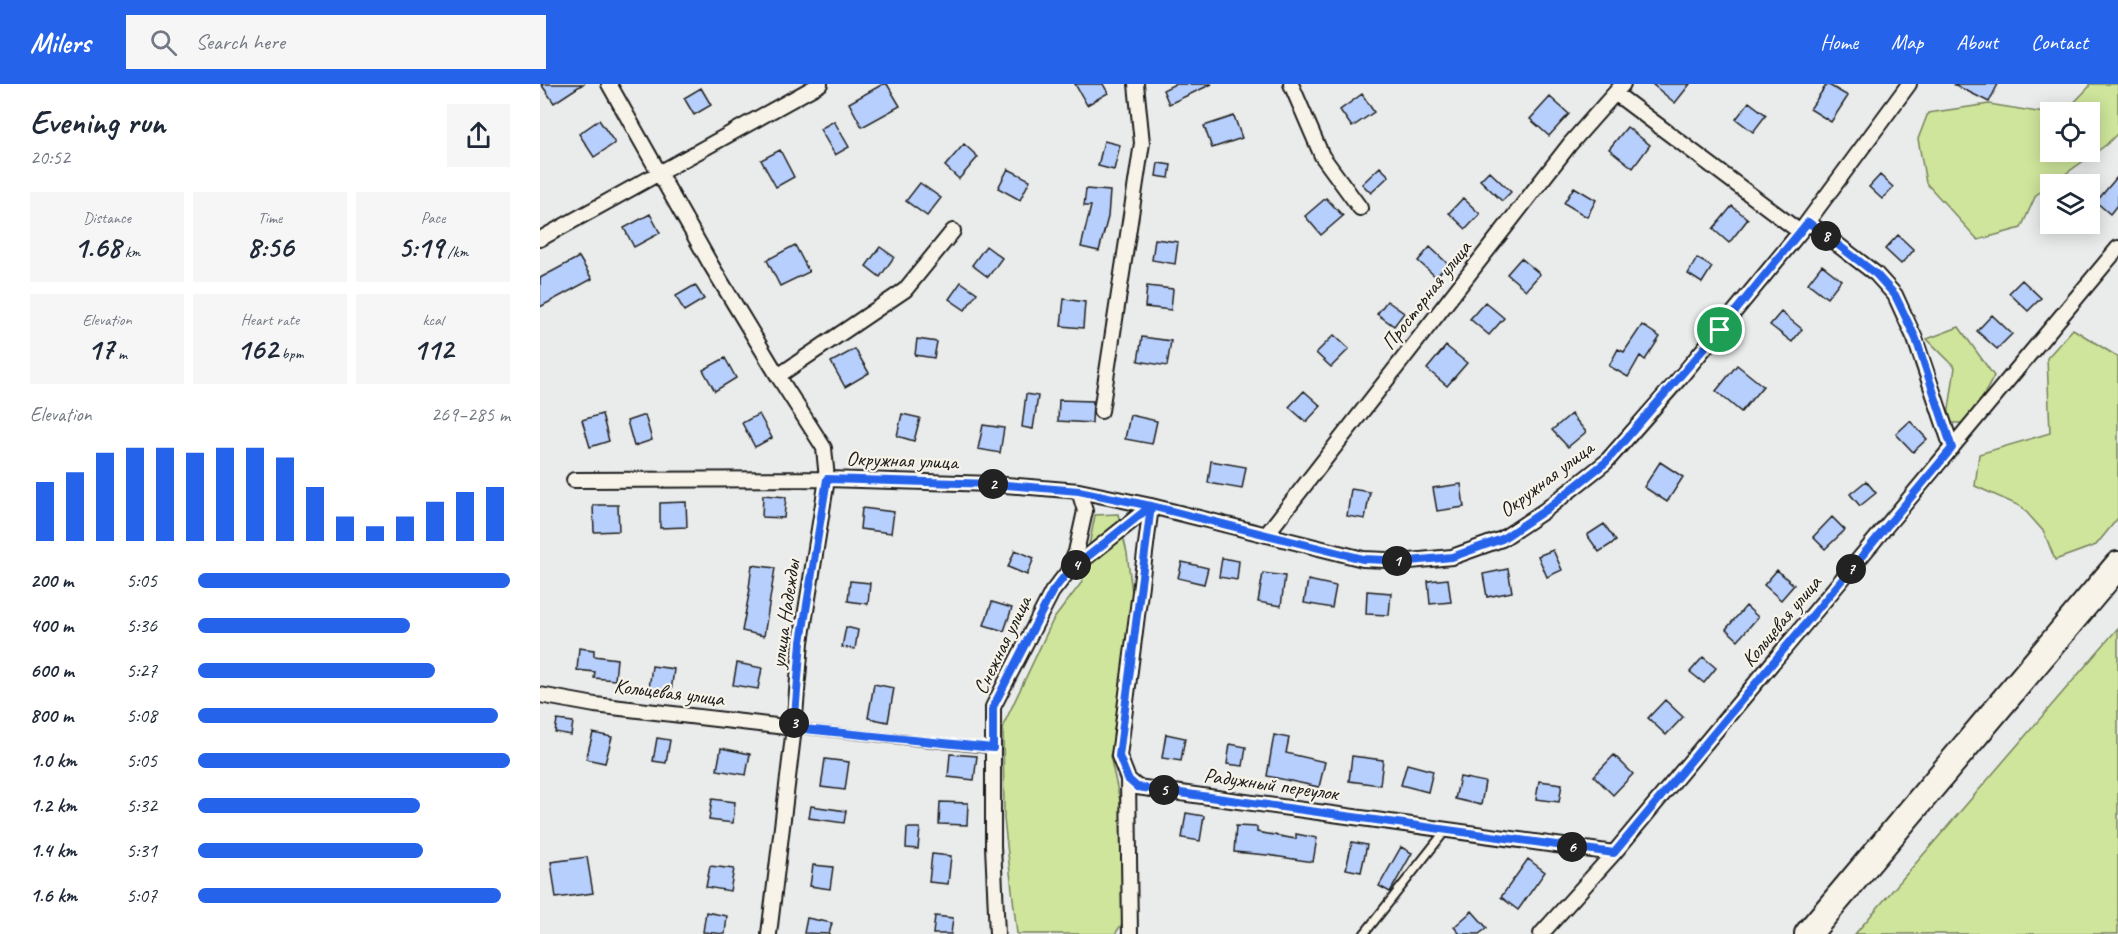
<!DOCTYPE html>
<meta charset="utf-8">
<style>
body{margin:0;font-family:Caveat,sans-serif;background:#f6f6f7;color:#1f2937;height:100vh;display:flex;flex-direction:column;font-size:22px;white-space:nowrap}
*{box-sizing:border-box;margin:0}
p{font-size:20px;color:#747a83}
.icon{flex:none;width:33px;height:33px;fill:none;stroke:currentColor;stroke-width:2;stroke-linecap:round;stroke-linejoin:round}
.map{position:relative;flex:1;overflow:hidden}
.side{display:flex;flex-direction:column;background:#fff;width:540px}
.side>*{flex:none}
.tools{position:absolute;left:1500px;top:18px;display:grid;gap:12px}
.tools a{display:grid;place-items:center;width:60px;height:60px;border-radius:0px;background:#fff;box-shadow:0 3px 15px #0003;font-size:30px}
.pin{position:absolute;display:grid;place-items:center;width:51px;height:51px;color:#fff;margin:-26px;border:3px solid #fff;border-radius:50%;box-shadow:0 2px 6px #0007}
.km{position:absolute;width:30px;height:30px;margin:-15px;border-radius:50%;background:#222;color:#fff;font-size:16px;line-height:30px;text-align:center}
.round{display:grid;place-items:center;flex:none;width:63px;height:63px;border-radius:0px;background:#f6f6f7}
.headline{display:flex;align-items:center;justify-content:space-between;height:102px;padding:0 30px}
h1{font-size:33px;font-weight:700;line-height:45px}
.stats{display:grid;grid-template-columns:repeat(3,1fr);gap:9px;height:102px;padding:6px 30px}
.stats div{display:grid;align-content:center;border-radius:0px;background:#f6f6f7;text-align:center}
.stats b{font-size:30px;font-weight:700}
.stats small{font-size:16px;font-weight:400}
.stats p{font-size:16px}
.chart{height:168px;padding:12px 30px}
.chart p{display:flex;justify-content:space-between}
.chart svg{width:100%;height:108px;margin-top:6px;stroke:#2563eb;stroke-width:6}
ul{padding:0 30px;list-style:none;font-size:20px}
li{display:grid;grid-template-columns:96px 72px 1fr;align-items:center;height:45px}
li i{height:15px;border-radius:8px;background:#2563eb}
header{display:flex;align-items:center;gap:36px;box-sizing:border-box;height:84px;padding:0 30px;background:#2563eb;color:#fff}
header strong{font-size:28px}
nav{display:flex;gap:33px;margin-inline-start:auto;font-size:21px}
.search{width:420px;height:54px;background:#f6f6f7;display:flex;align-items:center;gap:15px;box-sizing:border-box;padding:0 21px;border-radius:0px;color:#747a83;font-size:22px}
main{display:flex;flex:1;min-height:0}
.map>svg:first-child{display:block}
.green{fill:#cee59b;stroke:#75805c;stroke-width:1.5}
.building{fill:#b7cffd;stroke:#1c1c1c;stroke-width:1.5}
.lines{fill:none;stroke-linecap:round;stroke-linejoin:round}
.lane-casing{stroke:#1c1c1c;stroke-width:11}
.street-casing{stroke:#1c1c1c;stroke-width:18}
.highway-casing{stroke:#1c1c1c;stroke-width:30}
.lane{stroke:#f7f3e8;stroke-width:7}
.street{stroke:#f7f3e8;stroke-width:14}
.highway{stroke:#f7f3e8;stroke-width:26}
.route-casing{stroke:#fff;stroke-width:12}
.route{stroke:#2563eb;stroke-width:8}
.labels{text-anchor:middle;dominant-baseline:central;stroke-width:4.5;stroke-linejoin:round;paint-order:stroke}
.street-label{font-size:21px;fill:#1c1c1c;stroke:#f7f3e8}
</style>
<header>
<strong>Milers</strong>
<div class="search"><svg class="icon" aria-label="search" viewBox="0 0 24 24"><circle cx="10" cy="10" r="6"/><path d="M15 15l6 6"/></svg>Search here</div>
<nav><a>Home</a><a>Map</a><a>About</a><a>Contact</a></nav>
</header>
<main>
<section class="side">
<div class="headline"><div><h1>Evening run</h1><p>20:52</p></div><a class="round"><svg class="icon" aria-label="share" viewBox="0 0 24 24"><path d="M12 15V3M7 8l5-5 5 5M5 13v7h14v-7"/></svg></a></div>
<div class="stats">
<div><p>Distance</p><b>1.68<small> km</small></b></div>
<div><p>Time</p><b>8:56</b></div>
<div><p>Pace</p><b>5:19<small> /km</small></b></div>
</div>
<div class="stats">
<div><p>Elevation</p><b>17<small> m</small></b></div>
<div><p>Heart rate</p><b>162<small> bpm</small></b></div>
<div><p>kcal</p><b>112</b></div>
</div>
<div class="chart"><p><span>Elevation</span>269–285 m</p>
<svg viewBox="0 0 160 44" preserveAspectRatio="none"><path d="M5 44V20M15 44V16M25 44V8M35 44V6M45 44V6M55 44V8M65 44V6M75 44V6M85 44V10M95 44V22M105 44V34M115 44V38M125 44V34M135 44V28M145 44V24M155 44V22"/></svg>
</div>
<ul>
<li><b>200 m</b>5:05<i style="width:100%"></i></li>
<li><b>400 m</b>5:36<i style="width:68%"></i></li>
<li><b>600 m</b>5:27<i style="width:76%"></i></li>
<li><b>800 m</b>5:08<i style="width:96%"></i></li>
<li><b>1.0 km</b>5:05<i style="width:100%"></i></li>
<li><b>1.2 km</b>5:32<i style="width:71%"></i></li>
<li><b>1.4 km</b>5:31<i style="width:72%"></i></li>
<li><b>1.6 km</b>5:07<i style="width:97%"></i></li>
</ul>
</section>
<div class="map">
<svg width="1578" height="850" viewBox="0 0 1578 850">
<rect width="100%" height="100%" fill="#eaecec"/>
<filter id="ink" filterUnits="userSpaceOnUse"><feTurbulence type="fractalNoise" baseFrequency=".0167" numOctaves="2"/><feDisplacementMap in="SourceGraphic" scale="12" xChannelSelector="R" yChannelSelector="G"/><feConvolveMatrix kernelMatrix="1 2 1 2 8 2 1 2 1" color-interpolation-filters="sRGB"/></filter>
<g filter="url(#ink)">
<path class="green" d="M1549,0H1578V49L1566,61L1496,111L1481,144L1438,156L1386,99L1378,55L1388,29L1449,20L1510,30V68H1550V28H1525L1549,3Z
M1419,243L1454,292L1429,339H1407L1415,283L1387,255Z
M1533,245L1578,273V434L1556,461L1515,476L1504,448L1482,423L1435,402L1439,370L1510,349L1507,274Z
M578,430L587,469L592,508L594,585L570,672L586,743L594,823L575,850H477L464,735L463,642L513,536L542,498L555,431Z
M1578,544V850H1315Z"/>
<path class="building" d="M1,0H43L14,19Z
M343,0H347L360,22L322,43L309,19Z
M535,0H563L568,9L547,21Z
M635,0H672L629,20L623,6Z
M1112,0H1150L1135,19Z
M1287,0L1308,12L1291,38L1270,25Z
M1413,0H1458L1449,18Z
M161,4L171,21L154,31L144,14Z
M822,10L834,28L812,43L800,26Z
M1010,13L1029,30L1009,52L990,35Z
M1209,18L1226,31L1213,48L1196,35Z
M694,32L702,54L672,64L664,42Z
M59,36L75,59L54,73L39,50Z
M294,37L309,63L295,71L280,45Z
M1087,43L1110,61L1093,84L1069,65Z
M564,57L580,61L574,86L558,82Z
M424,60L438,73L419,95L405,82Z
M240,66L254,93L236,103L221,76Z
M618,79L631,81L629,94L616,92Z
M840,83L849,92L831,109L822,100Z
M468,85L490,96L480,116L458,104Z
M949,87L971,108L962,117L940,96Z
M1340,91L1353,103L1342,115L1329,103Z
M1578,92V120L1570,130L1556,118Z
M380,99L401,114L387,132L366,117Z
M1034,103L1056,116L1047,133L1024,119Z
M546,105L570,107L568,133L559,167L541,163L551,122H544Z
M786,114L803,132L781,151L765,132Z
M923,114L940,130L926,145L909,129Z
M1192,122L1208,135L1189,159L1173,145Z
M110,130L120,149L94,163L84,144Z
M1358,151L1374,166L1361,180L1345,165Z
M615,155L638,158L635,180L612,176Z
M255,161L269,188L240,202L227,176Z
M446,162L462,174L448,193L432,181Z
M340,163L354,173L340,193L326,182Z
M890,163L908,180L896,193L878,177Z
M39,173L52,195L0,223V194Z
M981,174L1000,190L986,206L967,190Z
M1157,174L1172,183L1162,199L1148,190Z
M1282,181L1301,196L1287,214L1268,199Z
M1482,196L1501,214L1488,227L1469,209Z
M421,198L437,209L425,226L409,215Z
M155,201L164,215L144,227L136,212Z
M607,202L633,205L631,226L605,223Z
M524,215L545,218L543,244L521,242Z
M847,217L864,229L854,242L837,230Z
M945,218L964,234L949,251L930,235Z
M1241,228L1262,245L1252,258L1230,241Z
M1452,231L1472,250L1457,265L1437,247Z
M1102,241L1120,253L1105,276L1100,272L1088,293L1069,282L1078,265L1084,268Z
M794,251L809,265L791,283L776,269Z
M602,253L631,257L627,282L598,277Z
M377,255L397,258L394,274L375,271Z
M906,262L927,279L907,302L887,285Z
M315,265L329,289L305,303L291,278Z
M185,274L196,294L175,307L163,286Z
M1197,281L1223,302L1201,328L1176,307Z
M764,307L781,322L766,338L749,323Z
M486,310L498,312L493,345L482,343Z
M519,316L553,317L552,339L518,337Z
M62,330L69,357L50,363L42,336Z
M219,330L232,354L215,363L202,339Z
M362,330L380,334L374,357L357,352Z
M1031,330L1046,348L1028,363L1012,346Z
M105,331L112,356L94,362L87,337Z
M590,331L617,337L612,360L585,355Z
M1370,337L1387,355L1373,368L1356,350Z
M443,341L464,344L460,369L438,365Z
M671,377L706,383L702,405L668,399Z
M1120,378L1143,393L1127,418L1104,403Z
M1326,397L1336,409L1320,422L1310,410Z
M921,400L924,423L897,427L893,404Z
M811,405L830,408L825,435L807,432Z
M223,411L246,413L244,434L222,433Z
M146,418L147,443L120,444V419Z
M53,421H78L79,447L54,448Z
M322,424L354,428L351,449L320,445Z
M1292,433L1305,446L1285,465L1273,453Z
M1064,440L1076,457L1059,468L1047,451Z
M475,466L494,474L487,491L468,483Z
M1013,466L1022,486L1007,493L998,472Z
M682,474L699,477L697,496L679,493Z
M642,478L668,484L664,500L638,494Z
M212,481L235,484L224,552L202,547L210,505L209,504Z
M968,485L972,508L947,513L943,490Z
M1237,486L1254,501L1241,516L1224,501Z
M723,489L745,492L741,522L718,518Z
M908,495L911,518L890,520L888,497Z
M768,496L796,502L792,524L764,519Z
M310,497L330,499L328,520L308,517Z
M827,507L851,509L849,531L826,530Z
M452,518L472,524L464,547L444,541Z
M1206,522L1218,533L1198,556L1186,545Z
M306,543L318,546L315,565L302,563Z
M39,564L54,566V572L77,575L75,596L54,594L55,588L37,586Z
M1163,573L1176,584L1164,599L1150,588Z
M197,579L222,584L218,605L193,601Z
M112,582L134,585L131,608L109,605Z
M334,600L354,604L348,638L328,634Z
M1125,616L1143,633L1126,651L1108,634Z
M17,636L33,638L31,651L15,648Z
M53,649L72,653L65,679L46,675Z
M626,650L645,654L641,677L622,674Z
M734,651L749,654L746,669L785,678L779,703L727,692Z
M117,654L130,656L126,679L113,677Z
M690,660L706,663L703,682L687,680Z
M181,664L210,670L206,691L177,686Z
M410,670L437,672L434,696L408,693Z
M1074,671L1093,690L1073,711L1054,692Z
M812,672L843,676L840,701L809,697Z
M285,675L309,678L305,706L281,703Z
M867,680L893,687L888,708L861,701Z
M920,693L945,698L941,721L915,715Z
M999,697L1022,700L1019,718L996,715Z
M172,715L195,718L193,739L169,736Z
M400,718L428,719L427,741L399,740Z
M271,722L306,727L304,739L269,734Z
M646,729L664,732L660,757L642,754Z
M696,742L717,743V748L756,755V750L777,754L773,778L727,771L694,768Z
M367,744H380L378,765L366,764Z
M812,758L827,761L821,788L806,785Z
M861,763L872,769L850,808L839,802Z
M392,770L411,772L408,800L389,798Z
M47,773L53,809L16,814L11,778Z
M988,775L1005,788L978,826L961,813Z
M273,781L293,783L290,805L270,802Z
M170,782L194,785L190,807L166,803Z
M932,827L947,844L939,850H920L914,843Z
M166,828L187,832L185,850L163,848Z
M395,832L413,834L411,850H393Z
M267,834L292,839L289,850L264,849Z"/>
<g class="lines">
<defs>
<path id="lane" d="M254,644L453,665
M824,850L906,746"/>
<path id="street" d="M69,0L171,181L238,292L284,364L287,395L261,558L254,644L229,850
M751,0L782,72L820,124
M1075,9L1260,148
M1268,138L1336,190L1355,211L1375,255L1412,364
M0,155L280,0
M238,292L365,206L413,147
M561,327L602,59L596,0
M34,396L287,395L453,400L539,407L611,422L823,475L870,477L912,473L962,455L1004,427L1066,378L1139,295L1260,148L1369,0
M611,422L579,672L588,695L597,703L1074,769
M726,451L1030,60L1083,0
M528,488L611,422
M0,611L55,621L254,644
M588,695L590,850
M457,850L453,762V623L512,508L527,489L536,468L545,427L539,407
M1001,850L1074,769L1578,164"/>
<path id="highway" d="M1268,850L1578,481"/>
</defs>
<use href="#lane" class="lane-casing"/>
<use href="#street" class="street-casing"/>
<use href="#highway" class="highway-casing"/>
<use href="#lane" class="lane"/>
<use href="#street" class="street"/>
<use href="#highway" class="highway"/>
</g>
</g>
<g class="lines" filter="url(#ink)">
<defs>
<path id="route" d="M1180,246L1066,378L1004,427L962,455L912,473L870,477L823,475L611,422L539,407L453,400L287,395L261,558L254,644L453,664V623L512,508L527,489L611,422L579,672L588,695L597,703L1074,769L1412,364L1376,255L1355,211L1336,190L1268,138L1180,246"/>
</defs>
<use href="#route" class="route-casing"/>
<use href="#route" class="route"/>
</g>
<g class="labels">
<g class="street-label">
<text transform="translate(886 211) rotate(-52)">Просторная улица</text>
<text transform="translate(362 376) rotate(2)">Окружная улица</text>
<text transform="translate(1006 395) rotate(-37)">Окружная улица</text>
<text transform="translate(245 530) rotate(-82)">улица Надежды</text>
<text transform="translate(1241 537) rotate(-50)">Кольцевая улица</text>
<text transform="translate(462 561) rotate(-64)">Снежная улица</text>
<text transform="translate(129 608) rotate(7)">Кольцевая улица</text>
<text transform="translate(731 700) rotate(8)">Радужный переулок</text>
</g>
</g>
</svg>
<div class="tools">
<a><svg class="icon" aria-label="locate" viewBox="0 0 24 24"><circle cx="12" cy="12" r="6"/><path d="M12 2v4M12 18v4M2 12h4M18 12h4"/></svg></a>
<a><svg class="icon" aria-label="layers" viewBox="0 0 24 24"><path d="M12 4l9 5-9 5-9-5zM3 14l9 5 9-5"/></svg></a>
</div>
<div class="pin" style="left:1180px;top:246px;background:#1e9e55"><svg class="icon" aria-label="arrive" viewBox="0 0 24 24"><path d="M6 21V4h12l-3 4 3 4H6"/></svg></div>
<b class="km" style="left:857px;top:477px">1</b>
<b class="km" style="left:453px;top:400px">2</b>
<b class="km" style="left:254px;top:639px">3</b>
<b class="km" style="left:536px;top:481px">4</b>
<b class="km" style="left:624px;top:706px">5</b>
<b class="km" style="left:1032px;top:763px">6</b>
<b class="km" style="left:1311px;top:485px">7</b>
<b class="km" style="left:1286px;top:152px">8</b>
</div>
</main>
